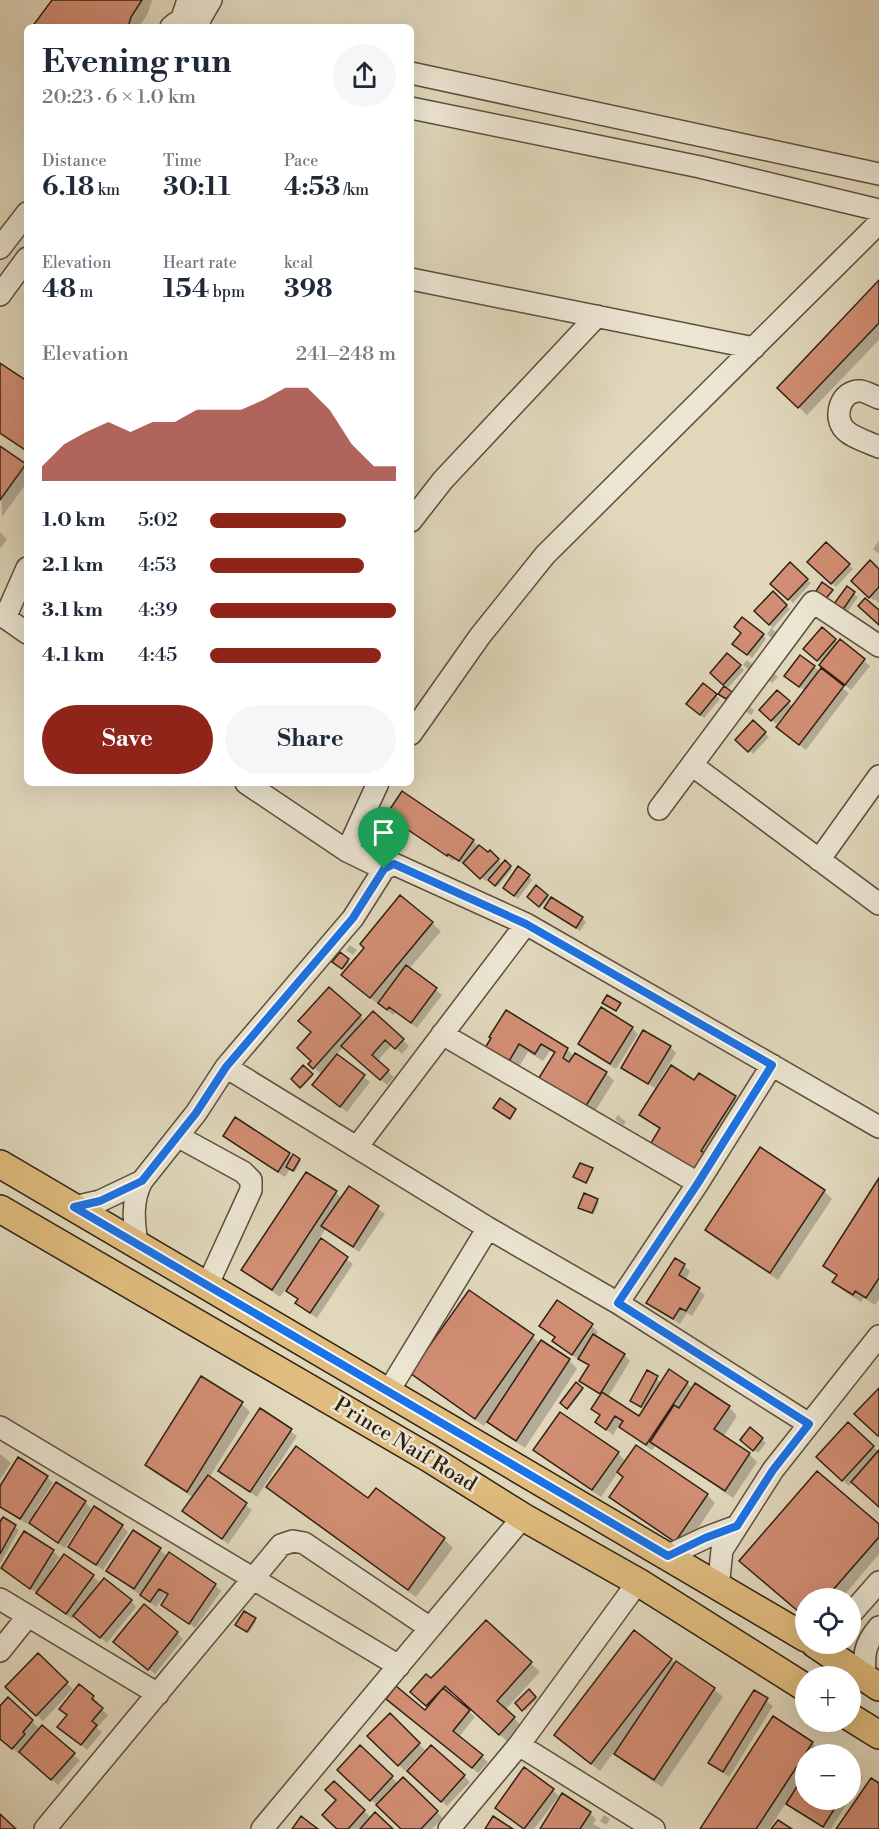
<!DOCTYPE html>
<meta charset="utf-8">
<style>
body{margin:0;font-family:"Libre Bodoni",serif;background:#f6f6f7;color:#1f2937;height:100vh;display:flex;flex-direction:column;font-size:22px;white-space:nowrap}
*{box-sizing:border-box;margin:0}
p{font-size:20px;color:#747a83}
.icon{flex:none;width:33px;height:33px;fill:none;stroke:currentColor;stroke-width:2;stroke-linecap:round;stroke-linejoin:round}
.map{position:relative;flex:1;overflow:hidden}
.drawer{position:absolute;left:24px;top:24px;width:390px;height:762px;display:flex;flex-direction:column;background:#fff;border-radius:9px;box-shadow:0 6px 24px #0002}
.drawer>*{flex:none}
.fabs{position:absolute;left:795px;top:1588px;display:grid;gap:12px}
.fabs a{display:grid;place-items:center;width:66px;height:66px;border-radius:50%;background:#fff;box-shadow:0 6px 24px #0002;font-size:30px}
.pin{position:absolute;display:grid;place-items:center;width:51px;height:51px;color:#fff;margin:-62px -26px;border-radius:50% 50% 50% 0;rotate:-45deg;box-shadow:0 0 6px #0007}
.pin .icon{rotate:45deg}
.round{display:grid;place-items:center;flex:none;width:63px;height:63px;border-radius:32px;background:#f6f6f7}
.overview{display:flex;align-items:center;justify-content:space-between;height:102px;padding:0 18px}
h1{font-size:33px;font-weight:800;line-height:45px}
.stats{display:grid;grid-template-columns:repeat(3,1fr);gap:9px;height:102px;padding:6px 18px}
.stats div{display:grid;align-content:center}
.stats b{font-size:26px;font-weight:800}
.stats small{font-size:16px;font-weight:400}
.stats p{font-size:16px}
.chart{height:168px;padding:12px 18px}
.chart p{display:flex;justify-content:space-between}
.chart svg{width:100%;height:108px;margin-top:6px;fill:#8f2418;opacity:.7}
.button{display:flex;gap:12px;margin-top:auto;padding:12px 18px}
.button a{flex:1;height:69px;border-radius:36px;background:#8f2418;color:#fff;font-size:24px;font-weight:800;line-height:69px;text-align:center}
.button a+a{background:#f6f6f7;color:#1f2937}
ul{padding:0 18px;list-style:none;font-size:20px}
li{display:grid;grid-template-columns:96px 72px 1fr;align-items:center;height:45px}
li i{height:15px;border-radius:8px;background:#8f2418}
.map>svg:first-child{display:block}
.shadow{fill:#0003}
.building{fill:#d28e74;stroke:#2f2113;stroke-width:1.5}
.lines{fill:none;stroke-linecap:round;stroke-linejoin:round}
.minor-casing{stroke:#5c4f3d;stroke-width:24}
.major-casing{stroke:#2f2113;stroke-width:30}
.minor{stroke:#ece6d3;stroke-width:21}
.major{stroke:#e0bc7e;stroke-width:27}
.route-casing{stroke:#fff;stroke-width:12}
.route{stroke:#1a73e8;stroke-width:8}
.labels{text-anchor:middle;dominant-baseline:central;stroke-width:5;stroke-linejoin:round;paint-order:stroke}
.street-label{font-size:21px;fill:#2f2113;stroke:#ece6d3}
</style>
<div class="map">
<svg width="879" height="1829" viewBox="0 0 879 1829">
<rect width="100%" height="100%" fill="#e1d8bc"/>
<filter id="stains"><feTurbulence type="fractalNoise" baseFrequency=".00333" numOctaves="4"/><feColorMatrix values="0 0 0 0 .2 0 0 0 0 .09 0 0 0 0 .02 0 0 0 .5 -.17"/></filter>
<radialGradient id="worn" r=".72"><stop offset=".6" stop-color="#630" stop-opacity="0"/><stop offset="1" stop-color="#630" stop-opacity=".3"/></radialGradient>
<path class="shadow" d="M53,0H152L148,13L139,27H34Z
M879,282V340L807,415L779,388Z
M0,364L27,383V452L0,434Z
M0,448L27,468V482L2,517Z
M0,532L7,539L0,549Z
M879,541V554L873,549Z
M826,544L853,569L836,587L810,562Z
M790,564L811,583L793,603L772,583Z
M879,571V603L875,599L874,601L853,581Z
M847,588L858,597L844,617L837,612Z
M773,593L790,609L772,629L777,633L773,639L767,634L772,627L756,611Z
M743,633L763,635L766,639L752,658L738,647Z
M835,640L838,643L840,641L870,666L851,690L827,671L822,663L809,652Z
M728,655L744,670L726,690L732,694L728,700L720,694L726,686L712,673Z
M801,657L849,693L806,750L784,733L786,716L784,715L776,724L761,710L777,692L793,707L805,691L790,680Z
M747,660L753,665L749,670L743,665Z
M770,669L778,677L772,683L764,676Z
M703,685L720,699L704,718L691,708Z
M746,704L754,710L751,715L742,709Z
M753,722L769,737L753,754L737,740Z
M388,815L473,841L488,855L490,852L503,865L505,863L512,869L497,887L488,878L485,881L467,864L466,866L455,859L453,861Z
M529,876L532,880L518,899L504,888Z
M536,887L549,897L541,907L529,897Z
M401,897L441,931L409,969L442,995L417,1028L396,1012L393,1015L380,1004L379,1005L352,983L366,948Z
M550,912L582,918L586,922L580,931Z
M350,945L357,950L353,955L346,950Z
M340,954L350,962L344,969L334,962Z
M602,1009L632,1028L638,1034L616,1069L586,1050L580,1044Z
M506,1012L568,1050L574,1057L606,1073L614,1081L592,1116L555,1054L550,1051L543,1061L528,1052L517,1070L495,1056Z
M360,1016L365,1022L403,1040L409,1046L402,1054L392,1045L377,1061L394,1077L387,1085L344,1047L336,1055L370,1082L347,1112L320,1091L322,1075L310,1064Z
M670,1047L676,1053L655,1088L629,1073L623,1067Z
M303,1067L313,1076L302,1088L293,1079Z
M699,1075L735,1097L743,1106L710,1158L661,1151L653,1143L660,1130L641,1115L695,1082Z
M618,1115L626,1122L623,1125L615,1119Z
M236,1119L293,1158L300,1160L301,1161L295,1172L290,1169L285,1177L231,1142L225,1136Z
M592,1170L593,1171L587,1184L575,1177Z
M879,1181V1299L875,1305L864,1298L861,1302L842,1290L834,1282L838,1277L825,1266Z
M349,1188L385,1214L359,1252L326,1228L319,1239L353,1264L317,1318L303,1309L297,1303L299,1300L286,1289L280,1297L252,1278L243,1270L336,1193L342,1199Z
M824,1191L832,1199L778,1280L715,1238L707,1230Z
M597,1200L599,1202L594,1214L581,1209Z
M676,1260L690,1271L685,1281L705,1295L692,1316L687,1313L680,1324L654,1308L648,1302Z
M469,1292L533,1337L540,1344L569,1360L577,1369L525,1448L497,1430L487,1421L484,1426L420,1381L412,1373Z
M558,1302L592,1326L598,1332L595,1337L624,1355L630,1361L608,1397L639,1418L644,1410L632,1401L648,1372L662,1383H687L693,1389L729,1407L737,1416L723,1437L749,1454L757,1462L733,1498L656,1445L652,1450L627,1433L619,1425L613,1435L597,1422L601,1416L593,1409L602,1396L581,1380L589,1366L580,1358L579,1360L560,1347L554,1341L556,1338L541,1326Z
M576,1384L583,1390L569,1409L562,1403Z
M242,1404L250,1412L209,1478L252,1510L228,1544L184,1511L194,1498L155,1473L147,1465Z
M261,1410L297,1436L257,1497L220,1471Z
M750,1430L766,1443L758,1453L746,1443Z
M873,1447L879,1452V1506L853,1482L849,1486L824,1463Z
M535,1450L618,1453L626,1462L707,1495L715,1503L684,1549L619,1505L611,1497L624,1478L618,1472L601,1497L543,1458Z
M0,1454L11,1463L0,1480Z
M47,1477L53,1483L35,1511L37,1513L85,1502L91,1508L65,1548L37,1529L29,1521L27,1524L0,1507V1489Z
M268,1487L369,1500L376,1490L444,1539L453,1548L416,1597L276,1495Z
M0,1518L19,1530L0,1564Z
M122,1526L128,1532L103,1570L70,1547Z
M879,1526V1554L841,1599H806V1618L749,1569Z
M134,1532L160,1550L168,1557L215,1585L221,1591L195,1628L163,1604L169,1596L166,1594L156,1607L108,1571Z
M53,1551L59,1557L51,1570L93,1576L99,1582L92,1591L94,1593L131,1601L136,1607L107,1643L75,1615L72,1619L2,1568Z
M255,1620L256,1621L249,1633L239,1626Z
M486,1622L540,1672L505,1710L522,1726L508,1742L454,1693L451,1696L475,1717L459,1737L488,1762L478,1773L394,1705L426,1712L429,1708L412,1692L431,1680Z
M177,1633L183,1639L155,1674L121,1648Z
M38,1655L73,1689L43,1721L8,1687Z
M671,1660L714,1689L723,1697L662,1787L624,1762L614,1752L600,1771L556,1735Z
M529,1691L537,1699L525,1711L517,1703Z
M754,1692L773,1706L729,1777L710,1763Z
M93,1697L99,1703L97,1705L108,1715L97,1728L102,1732L87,1750L65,1732Z
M8,1700L40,1729L80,1760L58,1785L21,1752L19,1754L0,1737V1708Z
M390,1715L425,1750L405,1771L369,1736Z
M812,1743L820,1751L821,1749L831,1755H806V1800H849L831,1829H825L794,1810L786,1803L769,1829H702Z
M360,1747L399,1784L403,1779L443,1818L432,1829H403L339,1770Z
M850,1767L863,1777L850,1798Z
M464,1776L470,1782L447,1806L415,1777Z
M553,1790L559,1796L534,1829H524L503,1813Z
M364,1811L372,1818L391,1829H339Z
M590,1813L596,1819L593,1824L602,1829H542Z
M604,1815L610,1819L606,1825L600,1821Z"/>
<path class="building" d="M52,0H142L131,17L128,27H32Z
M879,280V323L798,408L777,388Z
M0,363L27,381V451L0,433Z
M0,446L26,464L0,500Z
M826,542L850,564L831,584L807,562Z
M870,560L879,569V587L869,598L851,581Z
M790,562L808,579L788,600L770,584Z
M822,582L833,590L824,601L814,594Z
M847,586L855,592L840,614L831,608Z
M773,591L787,605L769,625L754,611Z
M865,598L879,610V625L858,606Z
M742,617L764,634L747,655L732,644L741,633L734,627Z
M822,627L836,639L817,661L803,649Z
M840,639L865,659L845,685L819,665Z
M727,653L741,665L723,685L710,673Z
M800,655L815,666L799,687L784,676Z
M821,668L844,686L799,745L776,727Z
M703,683L717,694L700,715L686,704Z
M724,686L732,692L726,699L718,694Z
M777,690L790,701L771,721L759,710Z
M753,720L766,732L748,752L735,740Z
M402,791L474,840L459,861L448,854L447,856L386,815Z
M479,845L488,852L490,850L499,859L480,879L463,863Z
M505,860L511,866L495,886L488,880Z
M518,866L530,875L514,896L503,888Z
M536,885L548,895L539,907L527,897Z
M400,895L433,922L370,998L341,975L364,948L360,944Z
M551,897L583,917L576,928L544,908Z
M340,952L349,959L342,969L332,962Z
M406,965L437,988L411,1023L389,1007L387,1010L378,1003Z
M329,987L361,1015L313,1069L308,1064L311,1061L297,1048L311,1032L298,1021Z
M607,995L621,1003L616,1011L602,1003Z
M601,1007L633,1027L610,1064L578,1044Z
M506,1010L568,1048L563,1058L569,1062L575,1053L607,1072L584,1109L537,1081L555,1052L541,1044L535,1054L519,1044L508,1063L485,1048L491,1038L489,1037Z
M373,1011L404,1039L395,1049L385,1040L372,1055L389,1070L380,1080L341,1046Z
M643,1030L671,1046L648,1084L621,1068Z
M337,1054L365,1075L340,1107L312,1085Z
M303,1065L313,1074L300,1088L291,1079Z
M671,1065L694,1080L699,1073L736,1096L701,1151L710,1156L699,1174L651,1143L660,1128L639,1115Z
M500,1098L516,1109L510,1119L493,1108Z
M235,1117L290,1153L278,1172L223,1136Z
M760,1147L825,1190L770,1273L705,1230Z
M293,1154L300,1159L293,1171L286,1167Z
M580,1163L593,1168L586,1183L573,1177Z
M306,1172L337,1191L272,1290L241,1270Z
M879,1178V1278L866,1298L855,1291L853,1295L832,1282L837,1275L823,1266Z
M349,1186L379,1206L353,1247L321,1226Z
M584,1193L598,1199L592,1213L578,1208Z
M321,1238L348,1257L310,1313L295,1303L298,1299L286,1291Z
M675,1258L685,1264L679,1275L700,1288L686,1311L680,1308L673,1319L646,1303Z
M469,1290L534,1335L475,1419L410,1373Z
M557,1300L593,1324L572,1355L552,1341L555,1337L539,1326Z
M593,1334L625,1354L600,1394L579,1381L589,1365L578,1359Z
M541,1340L570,1359L516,1441L487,1422Z
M669,1369L688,1382L646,1445L619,1427L623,1421L615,1416L606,1430L595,1422L600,1415L591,1409L602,1392L639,1416Z
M647,1370L658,1376L641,1407L630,1401Z
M201,1376L243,1402L187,1492L145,1465Z
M576,1382L583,1388L567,1409L560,1403Z
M695,1383L730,1406L714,1429L750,1453L725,1491L650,1442L674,1405L679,1408Z
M879,1388V1435L878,1436L854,1414Z
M260,1408L292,1429L250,1492L218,1471Z
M560,1412L619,1452L592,1490L533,1450Z
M848,1422L874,1446L842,1481L816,1457Z
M750,1427L763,1438L753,1451L740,1440Z
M636,1445L708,1494L675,1542L609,1497L623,1477L617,1472Z
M296,1446L368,1498L376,1488L445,1538L408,1590L266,1487Z
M879,1450V1507L851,1482Z
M18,1457L48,1476L20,1519L0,1507V1486Z
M817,1471L879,1524V1537L825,1599H806V1618L739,1561Z
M208,1475L247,1503L222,1539L182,1511Z
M56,1482L86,1501L58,1543L29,1523Z
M94,1506L123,1525L96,1565L68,1547Z
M3,1517L16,1525L0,1554V1522Z
M133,1530L161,1548L134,1589L106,1571Z
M24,1531L54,1550L30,1589L1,1568Z
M169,1552L216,1584L189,1624L161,1605L168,1594L159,1589L150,1602L140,1595Z
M64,1554L94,1575L66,1614L36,1593Z
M104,1578L132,1600L100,1638L73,1616Z
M144,1604L178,1632L148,1670L113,1642Z
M244,1611L256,1618L247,1632L235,1625Z
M486,1620L532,1662L497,1701L515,1717L499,1735L445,1686L426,1706L410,1692L426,1674L431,1678L442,1667Z
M634,1630L672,1659L591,1764L554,1735Z
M38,1653L68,1682L36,1716L5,1687Z
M676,1661L715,1688L654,1780L614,1754Z
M79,1684L94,1696L92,1699L103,1708L92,1721L97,1725L81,1745L57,1727L67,1715L59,1709Z
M396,1686L425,1710L443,1688L470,1710L453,1731L483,1755L472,1768L386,1699Z
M529,1689L536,1697L522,1711L515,1703Z
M754,1690L768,1698L723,1772L708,1763Z
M8,1697L33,1720L23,1732L25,1734L12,1749L0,1739V1706Z
M390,1713L420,1743L398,1766L367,1736Z
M773,1716L813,1742L756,1829H700Z
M42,1725L75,1753L51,1780L19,1752Z
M360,1745L393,1776L370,1801L337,1770Z
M431,1745L465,1775L441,1802L407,1771Z
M524,1767L554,1789L524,1829L495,1808Z
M806,1772V1800H840L823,1827L786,1804Z
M403,1777L438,1811L421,1829H401L376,1805Z
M871,1778L879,1783V1829H836Z
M334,1781L365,1810L348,1829H337L322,1815L336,1800L325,1790Z
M562,1793L591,1812L580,1829H540Z
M375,1812L393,1829H360Z
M0,1814L16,1829H0Z
M301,1816L318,1829H292Z
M493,1816L513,1829H485Z
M778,1820L792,1829H771Z"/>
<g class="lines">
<defs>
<path id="minor" d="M181,21L188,0
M197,24L211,0
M171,27C180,18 191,19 200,27
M411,73L879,174
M411,108L700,167L879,210
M0,248L27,213
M411,279L754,348
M0,295L27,258
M879,398C873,396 867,392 861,391C841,389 832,417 845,430C853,438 868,442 879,447
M411,521L443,480L597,316
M0,614L27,633
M5,618L27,568
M411,734L480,636L545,555L879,223
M692,765L879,904
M246,783L347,851L384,869
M659,809L813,602L879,646
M347,851L378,783
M819,860L879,776
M442,1034L698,1183
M226,1067L488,1228L618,1303L809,1424
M179,1137L243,1172L251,1180V1190L207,1286
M357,1147L526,924
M74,1207L100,1201L142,1181
M137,1244C134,1223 131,1201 142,1181L196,1113L226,1067L353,918L384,869L394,864L526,924L879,1127
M618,1303L698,1183L772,1065
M388,1392L488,1228
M0,1427L399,1666
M667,1556L705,1538L737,1526
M718,1588L722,1550L773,1470L879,1336
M0,1599L158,1694
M850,1615L879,1582
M0,1651L28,1616
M865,1679C864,1655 863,1646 879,1627
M519,1745L654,1829
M45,1829L281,1545L293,1541L304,1543L430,1628
M262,1829L523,1517
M449,1829L519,1745L638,1582"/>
<path id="major" d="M0,1164L806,1638
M0,1209L429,1458L523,1517L638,1582L806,1688
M815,1644L879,1687
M850,1717L879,1735"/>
</defs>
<use href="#minor" class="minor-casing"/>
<use href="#major" class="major-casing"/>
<use href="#minor" class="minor"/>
<use href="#major" class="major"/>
</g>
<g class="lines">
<defs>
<path id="route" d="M394,864L526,924L772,1065L698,1183L618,1303L809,1424L773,1470L737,1526L705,1538L668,1556L74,1207L100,1201L142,1181L196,1113L226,1067L353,918L384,869Z"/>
</defs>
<use href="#route" class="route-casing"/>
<use href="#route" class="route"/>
</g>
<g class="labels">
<g class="street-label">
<text transform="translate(405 1445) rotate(31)">Prince Naif Road</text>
</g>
</g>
<rect width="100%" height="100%" filter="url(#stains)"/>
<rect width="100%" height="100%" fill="url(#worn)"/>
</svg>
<div class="fabs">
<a><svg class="icon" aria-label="locate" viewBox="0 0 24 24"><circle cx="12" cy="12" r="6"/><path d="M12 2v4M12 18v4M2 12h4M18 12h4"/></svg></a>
<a>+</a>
<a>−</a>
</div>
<div class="pin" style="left:384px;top:869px;background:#1e9e55"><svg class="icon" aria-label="arrive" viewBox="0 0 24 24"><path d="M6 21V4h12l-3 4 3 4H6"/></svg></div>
<section class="drawer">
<div class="overview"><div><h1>Evening run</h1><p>20:23 · 6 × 1.0 km</p></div><a class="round"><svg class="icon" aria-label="share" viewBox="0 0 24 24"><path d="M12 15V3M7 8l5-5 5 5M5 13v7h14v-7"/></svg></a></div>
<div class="stats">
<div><p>Distance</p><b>6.18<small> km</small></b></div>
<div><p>Time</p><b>30:11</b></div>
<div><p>Pace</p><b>4:53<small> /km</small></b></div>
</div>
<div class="stats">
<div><p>Elevation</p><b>48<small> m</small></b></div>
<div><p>Heart rate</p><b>154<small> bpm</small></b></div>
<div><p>kcal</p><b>398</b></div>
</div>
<div class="chart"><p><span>Elevation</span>241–248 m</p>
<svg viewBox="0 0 160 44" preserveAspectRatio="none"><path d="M0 44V38L10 29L20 24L30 20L40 24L50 20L60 20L70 15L80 15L90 15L100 11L110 6L120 6L130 15L140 29L150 38L160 38V44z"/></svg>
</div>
<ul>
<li><b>1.0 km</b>5:02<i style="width:73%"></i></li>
<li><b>2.1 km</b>4:53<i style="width:83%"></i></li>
<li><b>3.1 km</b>4:39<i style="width:100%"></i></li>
<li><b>4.1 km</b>4:45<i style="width:92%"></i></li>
</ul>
<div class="button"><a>Save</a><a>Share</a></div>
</section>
</div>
